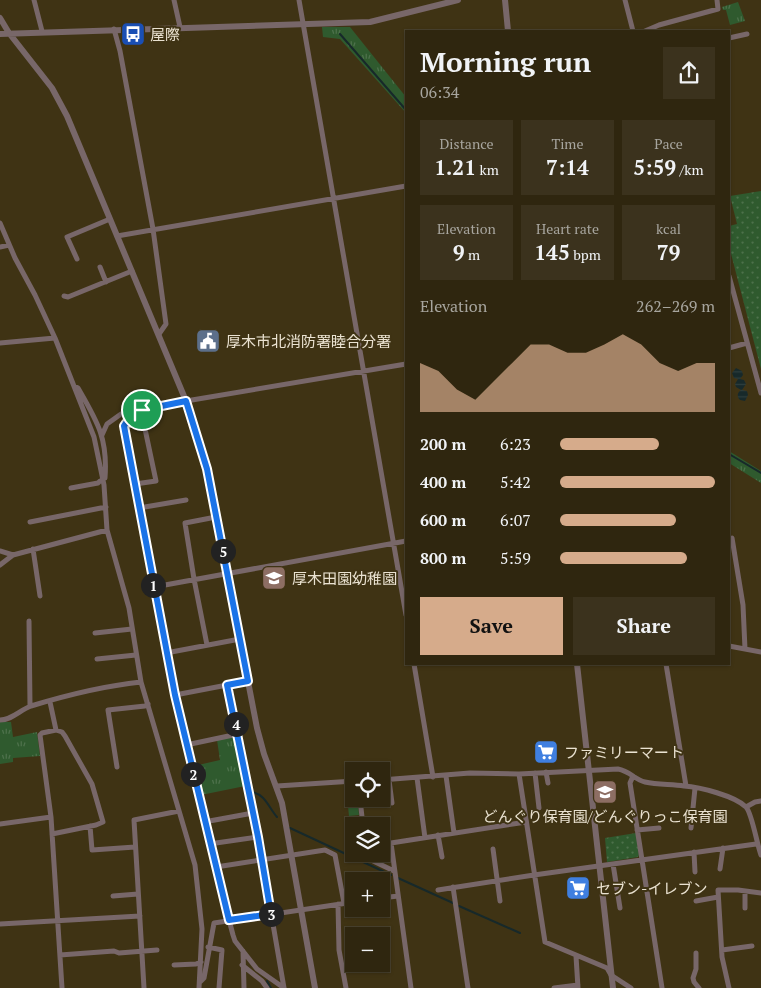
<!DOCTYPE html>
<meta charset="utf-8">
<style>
body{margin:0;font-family:"PT Serif","Noto Sans JP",serif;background:#3b321d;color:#f1f3f6;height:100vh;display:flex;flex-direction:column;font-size:19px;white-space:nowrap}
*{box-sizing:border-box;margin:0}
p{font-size:16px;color:#a7a59e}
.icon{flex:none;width:28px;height:28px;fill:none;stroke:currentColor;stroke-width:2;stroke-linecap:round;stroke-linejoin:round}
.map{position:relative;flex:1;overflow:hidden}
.sheet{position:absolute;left:405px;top:30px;width:325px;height:635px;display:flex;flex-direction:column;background:#2f260f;border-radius:0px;box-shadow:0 1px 4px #0004,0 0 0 1px #4a432f}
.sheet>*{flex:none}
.tools{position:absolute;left:345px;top:762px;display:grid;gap:10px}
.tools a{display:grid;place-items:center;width:45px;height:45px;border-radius:0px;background:#2f260f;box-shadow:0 1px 4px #0004,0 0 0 1px #4a432f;font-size:25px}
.pin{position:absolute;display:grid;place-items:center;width:42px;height:42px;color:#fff;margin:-21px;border:2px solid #fff;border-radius:50%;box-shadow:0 1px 5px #0007}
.km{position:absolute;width:25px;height:25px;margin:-12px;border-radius:50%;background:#222;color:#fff;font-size:14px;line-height:25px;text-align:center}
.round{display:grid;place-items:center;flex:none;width:52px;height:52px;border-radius:0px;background:#3b321d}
.headline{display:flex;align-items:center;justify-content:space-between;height:85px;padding:0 15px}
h1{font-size:28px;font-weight:600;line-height:38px}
.metrics{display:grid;grid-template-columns:repeat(3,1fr);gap:8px;height:85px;padding:5px 15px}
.metrics div{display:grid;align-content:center;border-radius:0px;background:#3b321d;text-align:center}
.metrics b{font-size:21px;font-weight:600}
.metrics small{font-size:14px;font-weight:400}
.metrics p{font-size:14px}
.chart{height:140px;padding:10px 15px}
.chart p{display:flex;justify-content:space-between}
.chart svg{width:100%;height:90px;margin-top:5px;fill:#d6ab8b;opacity:.7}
.primary-button{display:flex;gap:10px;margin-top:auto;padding:10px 15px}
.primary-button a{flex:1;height:58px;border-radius:0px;background:#d6ab8b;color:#111;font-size:20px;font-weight:600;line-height:58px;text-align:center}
.primary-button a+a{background:#3b321d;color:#f1f3f6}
ul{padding:0 15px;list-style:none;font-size:16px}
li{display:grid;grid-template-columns:80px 60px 1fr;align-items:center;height:38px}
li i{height:12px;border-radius:6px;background:#d6ab8b}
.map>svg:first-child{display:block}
.grass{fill:url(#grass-dots)}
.park{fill:url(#park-tufts)}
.water{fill:url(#water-rules)}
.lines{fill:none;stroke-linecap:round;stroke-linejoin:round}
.stream{stroke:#17292a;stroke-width:2}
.minor{stroke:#786769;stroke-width:5}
.tertiary{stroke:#786769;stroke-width:6}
.route-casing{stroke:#fff;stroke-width:10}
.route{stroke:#1a73e8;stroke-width:6}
.labels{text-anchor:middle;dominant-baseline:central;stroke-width:4;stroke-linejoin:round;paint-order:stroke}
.poi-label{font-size:15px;fill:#eae2d1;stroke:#3f3314;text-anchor:start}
</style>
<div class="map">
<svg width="761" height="988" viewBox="0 0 761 988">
<defs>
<pattern id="grass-dots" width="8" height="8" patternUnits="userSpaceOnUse" patternTransform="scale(1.25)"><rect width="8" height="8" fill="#2f5a2e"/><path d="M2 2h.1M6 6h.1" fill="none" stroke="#4d714b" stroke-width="1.8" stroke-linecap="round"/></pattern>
<pattern id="park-tufts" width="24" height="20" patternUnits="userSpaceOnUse" patternTransform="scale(1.25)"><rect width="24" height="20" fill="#2f5a2e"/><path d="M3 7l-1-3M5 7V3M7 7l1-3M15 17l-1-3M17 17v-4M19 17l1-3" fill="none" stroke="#4d714b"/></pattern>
<pattern id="water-rules" width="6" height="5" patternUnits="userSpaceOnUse" patternTransform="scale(1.25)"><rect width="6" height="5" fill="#17292a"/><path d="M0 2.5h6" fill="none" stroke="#2e3e3e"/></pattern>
</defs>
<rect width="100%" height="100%" fill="#3f3314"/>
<path class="grass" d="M761,191V369L729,246V226L737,224L730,196Z
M636,833L639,855L638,857L607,862L605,838Z"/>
<path class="park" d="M738,2L745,21L730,25L726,10H723L722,7Z
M322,27H350L406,97V113L340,39L323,37Z
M729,451L761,471V483L729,463Z
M0,722H11L13,737L37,732L40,756L13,758V762L0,764Z
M234,736L236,737L245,786L201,795L194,766L220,760L217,740Z
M358,805L359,815L349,816L348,806Z"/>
<path class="water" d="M736,368L742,371L743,375L740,379L744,380L746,384L742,390L747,391L748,395L745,401L740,400C736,396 738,392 741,390L736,387L735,384L738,379L734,378L732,373Z"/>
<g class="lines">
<path class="stream" d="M340,34L406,110
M729,454L761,473
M252,792C265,794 269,808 277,817
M290,828L391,875
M398,878L453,903
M459,906L520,933
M267,981L271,988"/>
<path class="minor" d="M34,0L42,31
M174,0L180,27
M299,0L406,615
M625,0L633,31
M114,29L120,51L153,229L166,324L159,334
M645,31L659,25L718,9L717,0
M729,38L747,34
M0,223L15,258L35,295L55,338L94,437L104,485L107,530L129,608L141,682L195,865L202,929L199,988
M117,236L406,186
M0,247L9,245
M77,259L67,237L110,219
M100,267L106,282
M729,276L761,393
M64,296L68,297L132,271
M0,343L55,338
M729,348L747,343
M74,386L78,388C97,421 108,438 105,478
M143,420L126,423L124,425L175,695L209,844L233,935L235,941L257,969L284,988
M102,435L107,424L121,414L192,400L406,364
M135,484L156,481L141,410
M71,488L98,483L100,481L103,480
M139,508L186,500
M30,522L106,507
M729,539L732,538L743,605L745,649
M33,549L40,596
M0,551L13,555L107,530
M0,565L13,555
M154,587L406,541
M29,621L30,706
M95,633L132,629
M207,645L194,579L185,523L216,517
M729,646L761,652
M166,653L240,639
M97,659L136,655
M414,664L433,777
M666,664L686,786
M227,685L258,837L284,988
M175,695L248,681
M50,702L56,730L62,732L65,736L92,784L103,822L96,825L52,834
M0,720C12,720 20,710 31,706C67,695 103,686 141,682
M56,730L42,733L40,735L51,817L62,988
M186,745L238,734
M117,767L108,710L145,706L148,704
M546,772L548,783
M535,773L539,808
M519,774L545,942L607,968L611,975L631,988
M446,776L454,833
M633,776L630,783L662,988
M417,778L425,838
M381,780L470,773L519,774L618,769C630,771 635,780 645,782C658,785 672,784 684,786C700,787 735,796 746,807C752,813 757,845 761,855
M389,780L392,803
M277,786L354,781
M360,799L363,826
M746,807L755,802L761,801
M204,822L253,813
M0,824L51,817
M90,826L92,850L135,847
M691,828L695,788
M637,830L659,828
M438,835L442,857
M209,844L258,837
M493,849L500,901
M694,852L695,872
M367,854V858L394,871
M613,864L620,908
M216,867L325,850L335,855L344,903
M720,869L723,848
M453,887L468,988
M438,890L534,875L756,844
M113,896L138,894
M381,898L398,896
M696,901L718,897
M338,904L339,950L346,988
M745,908V891
M0,924L140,916
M208,947L222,950L219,988
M722,950L752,946
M243,951L244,988
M696,953V969L693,978L694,982L699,988
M60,955L114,951L119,953L157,950
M576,956L578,988
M174,965L196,964L201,962
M242,965L262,981L267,988
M200,982L204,978L214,923L354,902
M144,988L134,820L179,811
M411,988L391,843L526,822
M554,988L578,985
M729,988L722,957L718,890H738L761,893"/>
<path class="tertiary" d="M505,0L508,31
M0,18L9,33L52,88L67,116L186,401L207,469L257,728L264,754L282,803L315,988
M0,34L370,22L458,0
M577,664L613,988"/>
</g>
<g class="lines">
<defs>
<path id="route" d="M186,401L207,469L248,681L227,685L258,837L271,914L229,920L175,695L124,426L126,423L143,420L142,410Z"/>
</defs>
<use href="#route" class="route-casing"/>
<use href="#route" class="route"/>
</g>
<defs>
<symbol id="bus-square" viewBox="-11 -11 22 22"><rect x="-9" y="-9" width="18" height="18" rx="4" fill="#1a4fb4" stroke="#3f3314"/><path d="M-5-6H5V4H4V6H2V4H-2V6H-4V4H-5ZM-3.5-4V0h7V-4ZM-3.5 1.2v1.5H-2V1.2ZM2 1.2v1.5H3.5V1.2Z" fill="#fff"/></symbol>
<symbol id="civic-square" viewBox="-11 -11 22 22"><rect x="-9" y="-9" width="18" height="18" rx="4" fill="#5c6f8a" stroke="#3f3314"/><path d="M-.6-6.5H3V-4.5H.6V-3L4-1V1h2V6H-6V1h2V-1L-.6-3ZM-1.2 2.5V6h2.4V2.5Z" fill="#fff"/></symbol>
<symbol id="school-square" viewBox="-11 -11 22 22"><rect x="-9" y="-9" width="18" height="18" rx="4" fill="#8d6e63" stroke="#3f3314"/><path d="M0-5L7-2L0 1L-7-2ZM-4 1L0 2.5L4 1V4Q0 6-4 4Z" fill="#fff"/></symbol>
<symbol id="supermarket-square" viewBox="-11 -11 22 22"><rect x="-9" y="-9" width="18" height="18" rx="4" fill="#3f7fe0" stroke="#3f3314"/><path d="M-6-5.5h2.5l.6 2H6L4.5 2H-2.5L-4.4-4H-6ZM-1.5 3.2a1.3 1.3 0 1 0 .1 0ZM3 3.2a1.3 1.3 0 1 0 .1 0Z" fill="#fff"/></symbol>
</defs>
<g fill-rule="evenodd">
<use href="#bus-square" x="119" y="20" width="28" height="28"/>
<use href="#civic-square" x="194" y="327" width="28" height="28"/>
<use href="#school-square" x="260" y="564" width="28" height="28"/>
<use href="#supermarket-square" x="532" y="738" width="28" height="28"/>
<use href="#school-square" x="591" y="778" width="28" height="28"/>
<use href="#supermarket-square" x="564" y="874" width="28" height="28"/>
</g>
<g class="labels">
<g class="poi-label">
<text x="150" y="34">屋際</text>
<text x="226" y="341">厚木市北消防署睦合分署</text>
<text x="292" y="578">厚木田園幼稚園</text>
<text x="564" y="752">ファミリーマート</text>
<text x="605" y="816" text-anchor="middle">どんぐり保育園/どんぐりっこ保育園</text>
<text x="596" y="888">セブン-イレブン</text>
</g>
</g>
</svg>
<div class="tools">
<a><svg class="icon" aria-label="locate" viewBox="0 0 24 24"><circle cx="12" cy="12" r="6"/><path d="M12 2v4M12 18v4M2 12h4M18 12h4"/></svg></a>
<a><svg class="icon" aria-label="layers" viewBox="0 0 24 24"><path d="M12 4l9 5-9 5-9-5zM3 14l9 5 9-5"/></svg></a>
<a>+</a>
<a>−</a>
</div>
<div class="pin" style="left:142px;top:410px;background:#1e9e55"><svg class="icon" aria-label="arrive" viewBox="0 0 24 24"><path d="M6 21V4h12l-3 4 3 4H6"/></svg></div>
<b class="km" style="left:153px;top:585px">1</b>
<b class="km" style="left:193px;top:774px">2</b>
<b class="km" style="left:271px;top:914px">3</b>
<b class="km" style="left:236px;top:724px">4</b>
<b class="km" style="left:223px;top:551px">5</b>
<section class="sheet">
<div class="headline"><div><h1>Morning run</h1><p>06:34</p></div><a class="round"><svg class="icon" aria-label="share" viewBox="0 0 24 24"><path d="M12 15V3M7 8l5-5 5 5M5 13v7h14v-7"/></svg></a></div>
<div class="metrics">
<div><p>Distance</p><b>1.21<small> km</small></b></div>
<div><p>Time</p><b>7:14</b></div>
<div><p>Pace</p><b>5:59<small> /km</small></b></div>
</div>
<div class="metrics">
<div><p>Elevation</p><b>9<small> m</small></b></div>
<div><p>Heart rate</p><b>145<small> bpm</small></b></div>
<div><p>kcal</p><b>79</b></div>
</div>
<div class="chart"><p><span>Elevation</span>262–269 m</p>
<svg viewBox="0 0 160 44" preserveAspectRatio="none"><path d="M0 44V20L10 24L20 33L30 38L40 29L50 20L60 11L70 11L80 15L90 15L100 11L110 6L120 11L130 20L140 24L150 20L160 20V44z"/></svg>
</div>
<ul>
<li><b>200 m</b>6:23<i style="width:64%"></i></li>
<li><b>400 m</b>5:42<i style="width:100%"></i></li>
<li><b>600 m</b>6:07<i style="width:75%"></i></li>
<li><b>800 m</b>5:59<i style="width:82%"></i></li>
</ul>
<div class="primary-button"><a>Save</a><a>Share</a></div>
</section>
</div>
